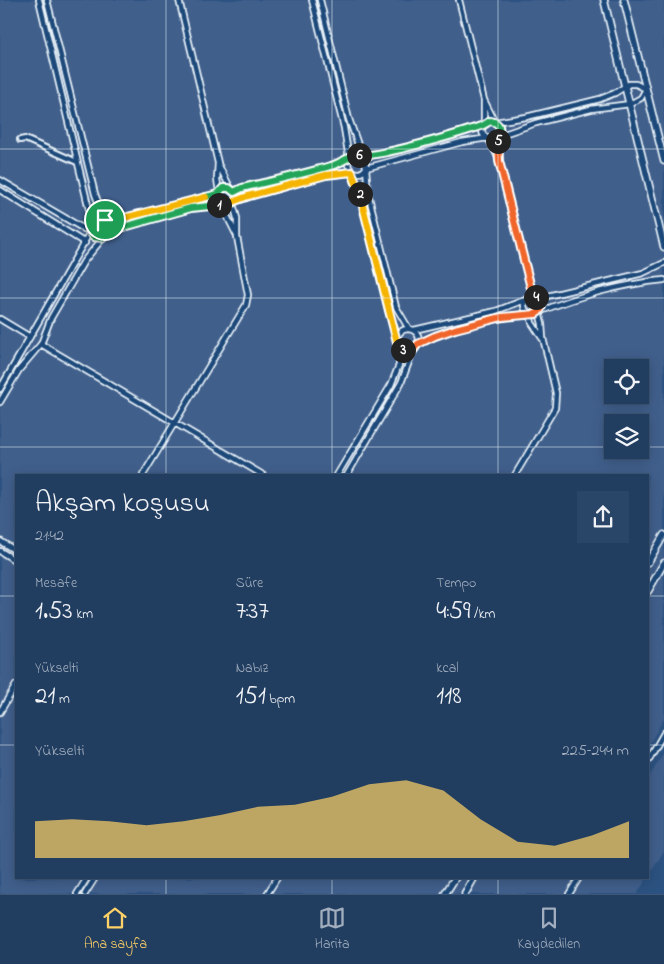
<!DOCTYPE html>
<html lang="tr">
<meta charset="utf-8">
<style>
body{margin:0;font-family:"Indie Flower",sans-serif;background:#294567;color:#f1f3f6;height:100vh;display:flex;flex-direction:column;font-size:19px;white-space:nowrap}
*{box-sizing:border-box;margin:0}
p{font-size:16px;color:#a2aebd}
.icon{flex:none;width:28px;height:28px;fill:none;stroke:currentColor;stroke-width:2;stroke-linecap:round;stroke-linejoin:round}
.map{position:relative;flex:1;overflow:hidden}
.panel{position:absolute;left:15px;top:474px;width:634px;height:405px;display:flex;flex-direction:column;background:#213e61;border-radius:0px;box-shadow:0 2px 12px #0003,0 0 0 1px #3e5776}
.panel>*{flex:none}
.buttons{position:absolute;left:604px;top:359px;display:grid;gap:10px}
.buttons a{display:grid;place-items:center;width:45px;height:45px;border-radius:0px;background:#213e61;box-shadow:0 2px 12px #0003,0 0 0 1px #3e5776;font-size:25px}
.pin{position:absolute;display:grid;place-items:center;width:42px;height:42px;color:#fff;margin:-21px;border:2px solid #fff;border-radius:50%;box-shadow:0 1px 5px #0007}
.km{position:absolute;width:25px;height:25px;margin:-12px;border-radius:50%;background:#222;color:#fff;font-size:14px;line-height:25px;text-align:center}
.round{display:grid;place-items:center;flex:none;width:52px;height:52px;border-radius:0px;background:#294567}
.summary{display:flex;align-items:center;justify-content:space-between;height:85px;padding:0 20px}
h1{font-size:28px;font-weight:600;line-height:38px}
.metrics{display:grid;grid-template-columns:repeat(3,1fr);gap:8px;height:85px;padding:5px 20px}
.metrics div{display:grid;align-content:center}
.metrics b{font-size:25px;font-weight:600}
.metrics small{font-size:14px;font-weight:400}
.metrics p{font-size:14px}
.chart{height:140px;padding:10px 20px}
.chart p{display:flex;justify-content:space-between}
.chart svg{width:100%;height:90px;margin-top:5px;fill:#ffd166;opacity:.7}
.tab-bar{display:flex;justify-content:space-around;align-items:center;height:70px;border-top:1px solid #3e5776;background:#213e61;font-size:14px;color:#a2aebd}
.tab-bar a{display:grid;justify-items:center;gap:2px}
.tab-bar .on{color:#ffd166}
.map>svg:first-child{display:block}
.built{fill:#3f5e8b;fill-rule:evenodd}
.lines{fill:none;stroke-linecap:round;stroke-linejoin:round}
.pedestrian-casing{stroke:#e8f1f8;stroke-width:8}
.minor-casing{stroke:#e8f1f8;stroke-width:8}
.tertiary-casing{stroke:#e8f1f8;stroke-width:9}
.pedestrian{stroke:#1f4a7a;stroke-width:4}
.minor{stroke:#1f4a7a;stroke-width:4.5}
.tertiary{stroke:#1f4a7a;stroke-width:5.5}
.split-1-casing{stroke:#fff;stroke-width:10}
.split-2-casing{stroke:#fff;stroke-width:10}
.split-3-casing{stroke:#fff;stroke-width:10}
.split-4-casing{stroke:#fff;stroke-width:10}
.split-5-casing{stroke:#fff;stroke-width:10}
.split-6-casing{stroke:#fff;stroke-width:10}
.split-7-casing{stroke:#fff;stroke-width:10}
.split-8-casing{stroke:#fff;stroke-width:10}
.split-1{stroke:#22a559;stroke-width:6}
.split-2{stroke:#f5b400;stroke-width:6}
.split-3{stroke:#f5b400;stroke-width:6}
.split-4{stroke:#f0652b;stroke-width:6}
.split-5{stroke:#f0652b;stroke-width:6}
.split-6{stroke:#22a559;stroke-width:6}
.split-7{stroke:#22a559;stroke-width:6}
.split-8{stroke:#f5b400;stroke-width:6}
.grid{fill:none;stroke:#e8f1f8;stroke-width:1;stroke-opacity:0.55}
</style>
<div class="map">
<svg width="664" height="894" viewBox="0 0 664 894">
<rect width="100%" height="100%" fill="#2c5281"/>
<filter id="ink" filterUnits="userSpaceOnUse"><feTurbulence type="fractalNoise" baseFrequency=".02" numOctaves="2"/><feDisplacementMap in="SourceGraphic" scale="10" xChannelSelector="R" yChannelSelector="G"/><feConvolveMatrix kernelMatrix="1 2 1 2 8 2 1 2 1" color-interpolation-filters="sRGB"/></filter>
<g filter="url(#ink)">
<path class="built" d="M0,0H664V718L648,747V475H16V878H576L566,894H0ZM612,368H640V395H612ZM612,422H640V450H612Z
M664,752V851L648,877V779Z
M584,878H647L637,894H573Z"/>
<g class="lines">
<defs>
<path id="pedestrian" d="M20,140L25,139L77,162"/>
<path id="minor" d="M39,0L92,222
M47,0L95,194L105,220
M179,0L218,163L217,179L219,192
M320,0L349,119L362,156C403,150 445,138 484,125V101
M459,0L484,100L495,122L526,117L600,99L615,93L629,84H636L646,89L641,98L630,104L591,109L536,123L498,136L499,161L533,296
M482 130a9 9 0 1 1 18 0a9 9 0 1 1-18 0Z
M218,164L231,189
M0,180L84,229L90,225
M218 197a9 9 0 1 1 18 0a9 9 0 1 1-18 0Z
M0,190L85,243
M234,192L242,188C275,180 326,172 355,155L362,156L365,158L366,168C361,176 352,174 348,165L349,159L344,128L312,0
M235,201L326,175L352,172L360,195L389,313L397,338
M222,206L236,234
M90 228a10 10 0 1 1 20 0a10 10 0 1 1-20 0Z
M108,222L218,194
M109,231L191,208L220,205
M524 305a9 9 0 1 1 18 0a9 9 0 1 1-18 0Z
M539,298L643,273L664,263
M0,319L30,337
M397 340a11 11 0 1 1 22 0a11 11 0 1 1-22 0Z
M409,329L396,307L368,193L366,168L462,142L488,138L499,159
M414,330L496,311L527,299
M41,344L263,475
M418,344C453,326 492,319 530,314L532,323L542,338
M0,389L90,232
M0,402L19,370L41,344L51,318L84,261L103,238
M143,475L246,305L248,295L237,237V218L233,204
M337,475L391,385L399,365L400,355L398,346
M347,475L401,383L412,354L416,348
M515,475L555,408L556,393L543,338L542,324L539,312C577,296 623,284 664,280
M0,541L16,551
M0,551L16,561
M0,712L16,685
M648,761L664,733
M77,894L87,878
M85,894L95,878
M267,894L277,878
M569,894L579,878"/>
<path id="tertiary" d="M604,0L664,247
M624,0L664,161
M648,562L664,535
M648,591L664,563
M445,894L455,878
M465,894L474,878"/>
</defs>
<use href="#pedestrian" class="pedestrian-casing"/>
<use href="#minor" class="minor-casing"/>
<use href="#tertiary" class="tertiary-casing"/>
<use href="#pedestrian" class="pedestrian"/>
<use href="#minor" class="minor"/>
<use href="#tertiary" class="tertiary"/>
</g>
</g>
<g class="lines" filter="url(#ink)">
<defs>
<path id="split-1" d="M105,220L99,218L91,223L90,232L94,237L103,238L110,231L191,208L219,205"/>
<path id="split-2" d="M219,205L228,207L235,201L248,196L326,175L352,172L360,194"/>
<path id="split-3" d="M360,194L398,346L403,350"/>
<path id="split-4" d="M403,350H413L418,344L435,336L455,329L502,317L536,314C544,309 544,301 536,297"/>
<path id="split-5" d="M498,141L499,161L533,296L536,297"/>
<path id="split-6" d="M359,155C374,159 461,133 481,126C485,125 487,122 491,121C504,124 498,132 498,141"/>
<path id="split-7" d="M206,197L218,194L223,188H229L234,192L242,188C272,181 304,174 334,165C342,162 351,155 359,155"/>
<path id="split-8" d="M105,220L108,222L206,197"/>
</defs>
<use href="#split-1" class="split-1-casing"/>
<use href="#split-2" class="split-2-casing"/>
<use href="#split-3" class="split-3-casing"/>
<use href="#split-4" class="split-4-casing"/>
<use href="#split-5" class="split-5-casing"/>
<use href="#split-6" class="split-6-casing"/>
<use href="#split-7" class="split-7-casing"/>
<use href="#split-8" class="split-8-casing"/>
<use href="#split-1" class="split-1"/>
<use href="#split-2" class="split-2"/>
<use href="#split-3" class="split-3"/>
<use href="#split-4" class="split-4"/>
<use href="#split-5" class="split-5"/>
<use href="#split-6" class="split-6"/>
<use href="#split-7" class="split-7"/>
<use href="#split-8" class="split-8"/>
</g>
<path class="grid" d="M166,0V475M332,0V475M498,0V475M0,149H664M0,298H664M0,447H612M640,447H664M0,596H16M648,596H664M0,745H16M648,745H664M166,878V894M332,878V894M498,878V894"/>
</svg>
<div class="buttons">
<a><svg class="icon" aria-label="locate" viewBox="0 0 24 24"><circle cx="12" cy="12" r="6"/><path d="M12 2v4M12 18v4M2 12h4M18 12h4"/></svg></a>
<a><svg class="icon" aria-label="layers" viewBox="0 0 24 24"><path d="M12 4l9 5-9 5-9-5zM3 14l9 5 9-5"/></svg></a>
</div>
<div class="pin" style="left:105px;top:220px;background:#1e9e55"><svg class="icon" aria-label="arrive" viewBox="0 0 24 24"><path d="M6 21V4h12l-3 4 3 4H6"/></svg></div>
<b class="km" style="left:219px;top:205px">1</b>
<b class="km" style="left:360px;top:194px">2</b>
<b class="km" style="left:403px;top:350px">3</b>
<b class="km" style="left:536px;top:297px">4</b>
<b class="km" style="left:498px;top:141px">5</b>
<b class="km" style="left:359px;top:155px">6</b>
<section class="panel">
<div class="summary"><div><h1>Akşam koşusu</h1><p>21:42</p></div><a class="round"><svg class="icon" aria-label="share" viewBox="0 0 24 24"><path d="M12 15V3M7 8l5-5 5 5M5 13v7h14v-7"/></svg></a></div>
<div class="metrics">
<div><p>Mesafe</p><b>1.53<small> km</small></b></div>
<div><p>Süre</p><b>7:37</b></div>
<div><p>Tempo</p><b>4:59<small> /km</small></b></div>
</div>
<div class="metrics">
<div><p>Yükselti</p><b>21<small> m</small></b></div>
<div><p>Nabız</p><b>151<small> bpm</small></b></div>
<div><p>kcal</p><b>118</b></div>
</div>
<div class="chart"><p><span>Yükselti</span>225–244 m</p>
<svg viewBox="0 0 160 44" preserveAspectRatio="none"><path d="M0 44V26L10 25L20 26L30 28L40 26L50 23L60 19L70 18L80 14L90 8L100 6L110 11L120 25L130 36L140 38L150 33L160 26V44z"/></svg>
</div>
</section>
</div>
<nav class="tab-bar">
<a class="on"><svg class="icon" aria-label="home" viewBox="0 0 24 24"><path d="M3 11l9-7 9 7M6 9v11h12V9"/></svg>Ana sayfa</a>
<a><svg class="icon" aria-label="map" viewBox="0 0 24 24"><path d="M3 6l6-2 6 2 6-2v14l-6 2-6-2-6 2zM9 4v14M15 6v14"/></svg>Harita</a>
<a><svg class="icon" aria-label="saved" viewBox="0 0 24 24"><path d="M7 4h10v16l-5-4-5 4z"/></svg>Kaydedilen</a>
</nav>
